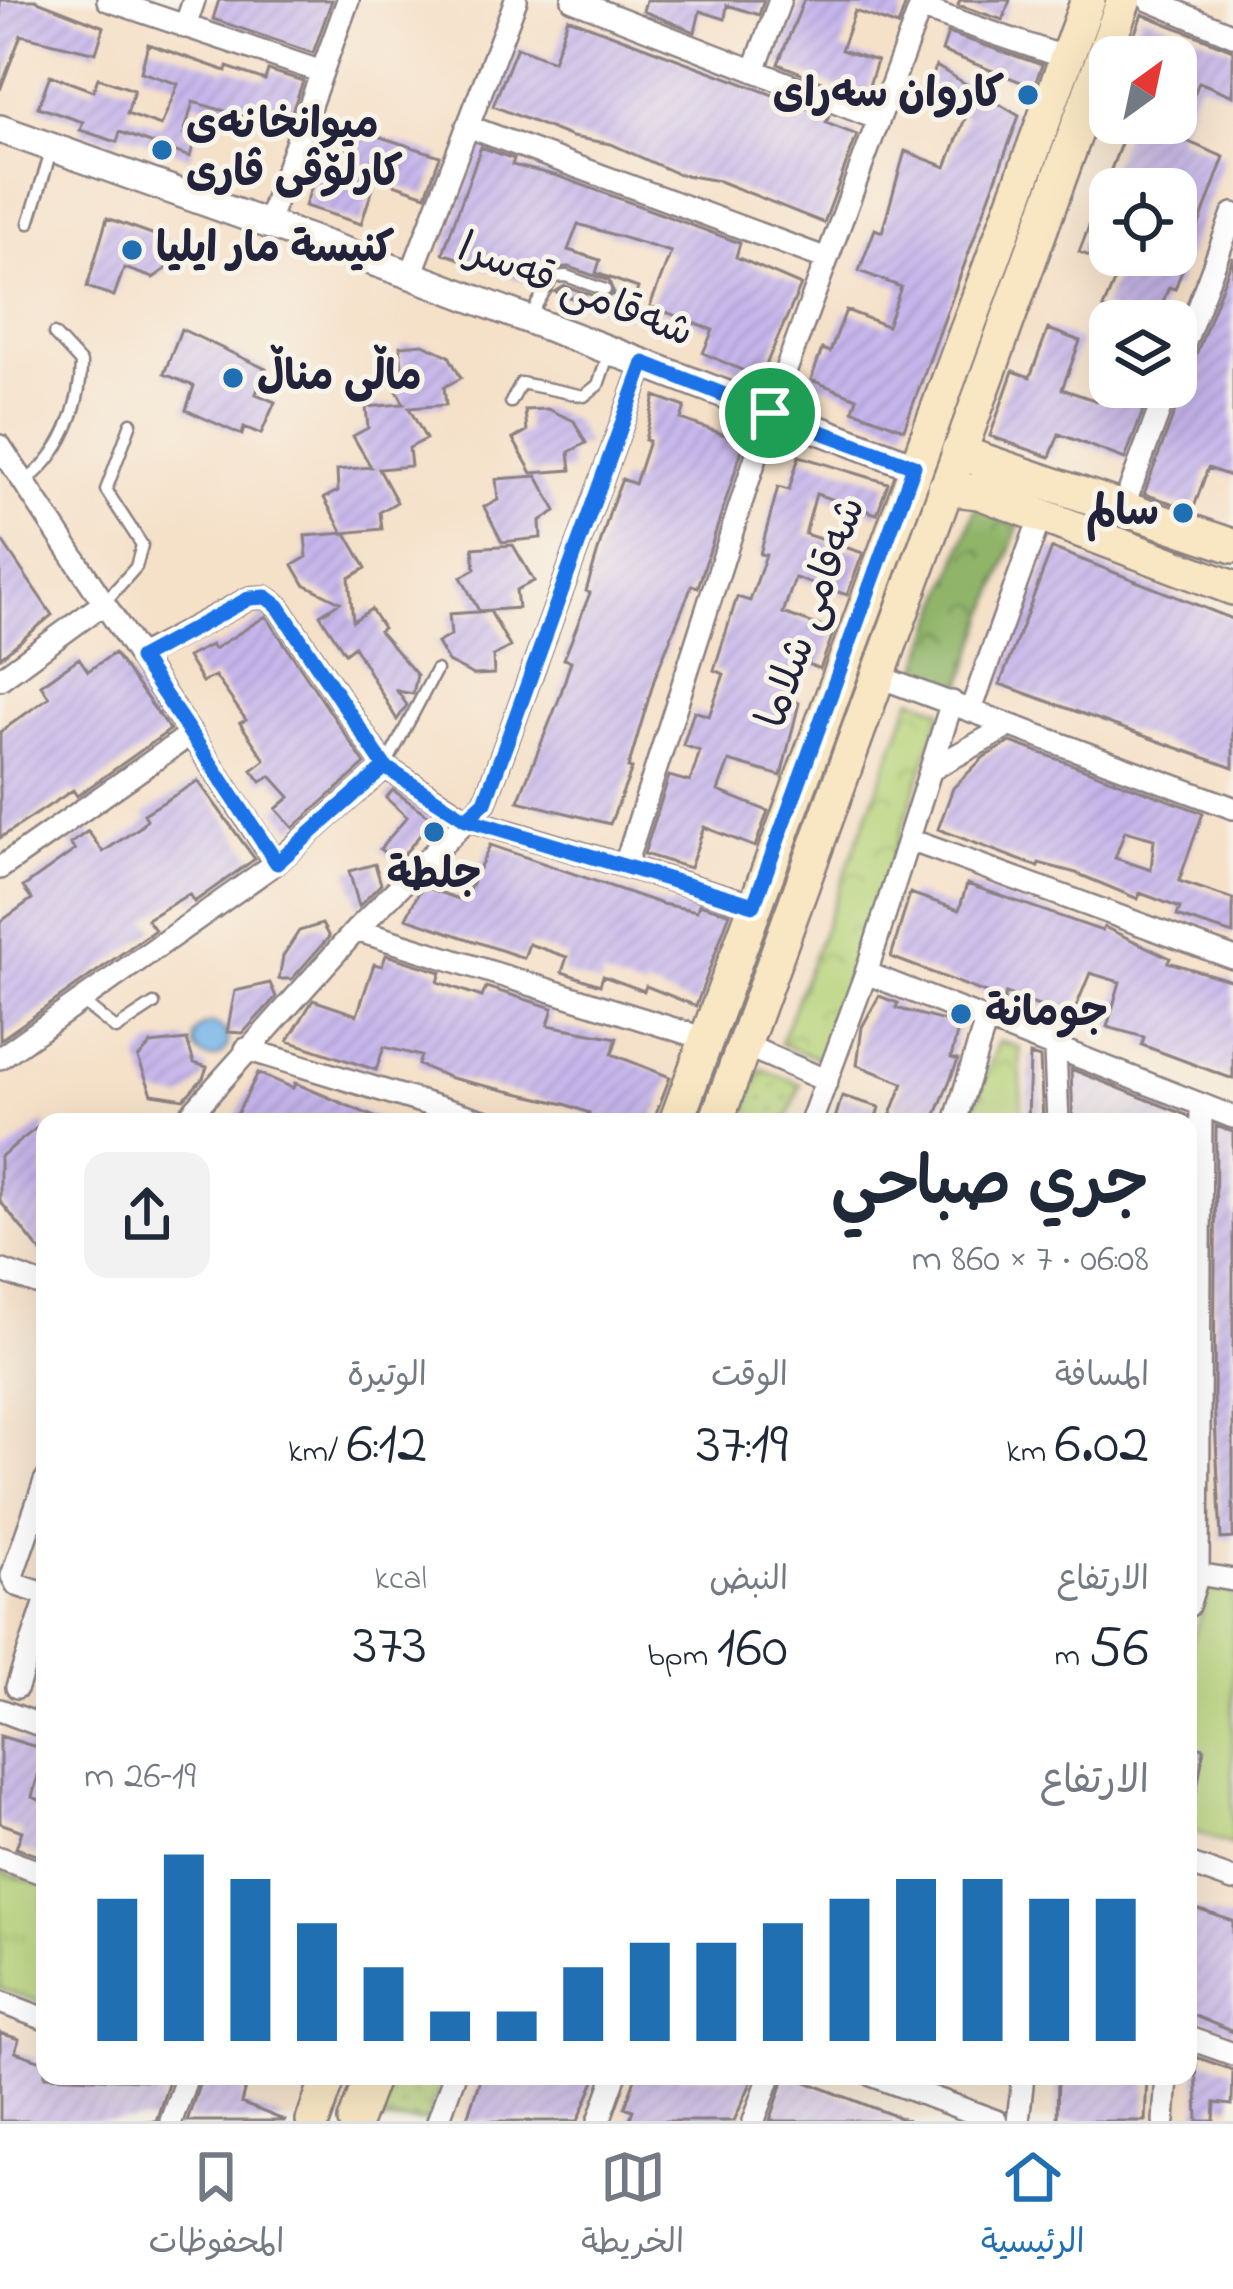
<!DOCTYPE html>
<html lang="ar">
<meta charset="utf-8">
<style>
body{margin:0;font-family:"Indie Flower","Playpen Sans Arabic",sans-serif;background:#f2f2f3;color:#1f2937;direction:rtl;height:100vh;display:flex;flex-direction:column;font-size:45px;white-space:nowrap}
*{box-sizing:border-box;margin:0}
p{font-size:39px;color:#747a83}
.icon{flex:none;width:66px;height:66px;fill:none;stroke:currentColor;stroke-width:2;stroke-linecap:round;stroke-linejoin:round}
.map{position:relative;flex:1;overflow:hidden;direction:ltr}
.sheet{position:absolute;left:36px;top:1113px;width:1161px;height:972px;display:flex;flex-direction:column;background:#fff;border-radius:24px;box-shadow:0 12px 48px #0002;direction:rtl}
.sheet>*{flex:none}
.needle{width:78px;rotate:33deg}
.buttons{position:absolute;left:1089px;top:36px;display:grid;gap:24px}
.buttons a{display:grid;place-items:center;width:108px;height:108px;border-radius:24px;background:#fff;box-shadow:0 12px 48px #0002;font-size:60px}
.pin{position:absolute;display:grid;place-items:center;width:102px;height:102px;color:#fff;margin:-51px;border:6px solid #fff;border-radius:50%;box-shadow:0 3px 12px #0007}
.round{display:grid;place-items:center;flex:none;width:126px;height:126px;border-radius:24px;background:#f2f2f3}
.overview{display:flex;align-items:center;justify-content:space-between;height:204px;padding:0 48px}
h1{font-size:66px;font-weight:600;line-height:90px}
.stats{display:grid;grid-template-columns:repeat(3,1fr);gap:18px;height:204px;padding:12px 48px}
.stats div{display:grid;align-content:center}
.stats b{font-size:60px;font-weight:600}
.stats small{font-size:33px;font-weight:400}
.stats p{font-size:33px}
.chart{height:336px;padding:24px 48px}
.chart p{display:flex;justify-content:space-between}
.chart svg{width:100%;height:216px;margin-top:12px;stroke:#1f6fb2;stroke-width:6}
.tabs{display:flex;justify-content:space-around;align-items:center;height:168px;border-top:3px solid #e0e1e3;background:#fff;font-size:33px;color:#747a83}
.tabs a{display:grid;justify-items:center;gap:6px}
.tabs .on{color:#1f6fb2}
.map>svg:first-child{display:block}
.grass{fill:url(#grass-tufts);stroke:#6c7a5a;stroke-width:3}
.forest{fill:url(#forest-crowns);stroke:#596c52;stroke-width:3}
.park{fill:url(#park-crowns);stroke:#6c7a5a;stroke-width:3}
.garden{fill:url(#garden-dots);stroke:#6c7a5a;stroke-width:3}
.pitch{fill:#b6d379;stroke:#6c7a5a;stroke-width:3}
.water{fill:#75b5e9;stroke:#4c6c92;stroke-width:3}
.building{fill:url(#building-hatch);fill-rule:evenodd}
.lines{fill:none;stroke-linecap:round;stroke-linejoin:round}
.service-casing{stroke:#8c8182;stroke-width:15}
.minor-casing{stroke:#8c8182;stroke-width:26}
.tertiary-casing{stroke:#8c8182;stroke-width:32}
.secondary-casing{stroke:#8c8182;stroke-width:38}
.service{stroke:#fff;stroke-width:10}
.minor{stroke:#fff;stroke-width:21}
.tertiary{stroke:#fff;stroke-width:27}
.secondary{stroke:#f9e7c3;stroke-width:33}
.route-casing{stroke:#fff;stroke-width:24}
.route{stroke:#1a73e8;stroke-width:15}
.poi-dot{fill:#1f6fb2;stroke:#f7f3e8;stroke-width:4.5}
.labels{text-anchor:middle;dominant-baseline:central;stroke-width:10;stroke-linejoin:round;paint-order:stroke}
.poi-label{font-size:42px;font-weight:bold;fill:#22223b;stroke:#f7f3e8;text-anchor:start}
.street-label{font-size:42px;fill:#22223b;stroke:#f7f3e8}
</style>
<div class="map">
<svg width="1233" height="2121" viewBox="0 0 1233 2121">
<defs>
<pattern id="grass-tufts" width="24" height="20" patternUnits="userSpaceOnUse" patternTransform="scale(3)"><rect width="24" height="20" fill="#b6d379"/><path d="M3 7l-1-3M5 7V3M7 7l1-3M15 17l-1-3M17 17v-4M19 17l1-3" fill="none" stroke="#9cb56a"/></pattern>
<pattern id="forest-crowns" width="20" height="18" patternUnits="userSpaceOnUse" patternTransform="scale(3)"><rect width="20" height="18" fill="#90b569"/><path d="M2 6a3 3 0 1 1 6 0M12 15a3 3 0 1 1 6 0" fill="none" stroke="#759358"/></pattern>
<pattern id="park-crowns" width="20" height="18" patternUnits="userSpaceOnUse" patternTransform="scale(3)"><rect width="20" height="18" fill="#b6d379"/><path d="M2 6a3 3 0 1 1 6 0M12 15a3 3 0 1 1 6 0" fill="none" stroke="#9cb56a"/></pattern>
<pattern id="garden-dots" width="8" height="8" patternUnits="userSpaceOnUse" patternTransform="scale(3)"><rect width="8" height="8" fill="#b6d379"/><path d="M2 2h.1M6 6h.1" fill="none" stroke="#9cb56a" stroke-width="1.8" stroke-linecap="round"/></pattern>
<pattern id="building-hatch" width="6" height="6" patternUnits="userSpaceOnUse" patternTransform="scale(3)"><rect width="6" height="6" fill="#c6b6ec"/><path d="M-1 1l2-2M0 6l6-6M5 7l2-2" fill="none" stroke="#aa9ccb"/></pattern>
</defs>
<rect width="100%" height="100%" fill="#f7f3e8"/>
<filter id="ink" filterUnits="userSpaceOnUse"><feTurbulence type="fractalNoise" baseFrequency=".00833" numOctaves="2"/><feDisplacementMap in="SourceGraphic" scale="24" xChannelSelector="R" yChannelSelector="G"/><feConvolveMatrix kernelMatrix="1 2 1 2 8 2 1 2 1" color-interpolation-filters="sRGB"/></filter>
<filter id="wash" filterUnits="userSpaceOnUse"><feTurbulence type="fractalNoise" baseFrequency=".004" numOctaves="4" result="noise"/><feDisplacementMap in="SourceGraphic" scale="48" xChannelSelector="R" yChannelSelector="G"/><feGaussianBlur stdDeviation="2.7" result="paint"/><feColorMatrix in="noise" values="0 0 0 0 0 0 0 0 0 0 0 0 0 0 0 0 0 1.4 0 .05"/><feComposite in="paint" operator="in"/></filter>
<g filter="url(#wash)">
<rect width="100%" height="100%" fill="#f5e0c8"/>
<path class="grass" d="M0,1871L45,1886V2004L0,1989Z"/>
<path class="forest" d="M978,501L1022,517L961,687L917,672Z"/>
<path class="park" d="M912,698L942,710L825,1061L780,1044Z
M999,1041L1020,1048L1022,1122H969Z"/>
<path class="garden" d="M761,1069L801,1084L786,1122H742Z
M391,2076H443L427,2121H376Z"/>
<path class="pitch" d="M1210,1588L1233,1592V1845L1188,1828V1652Z"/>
<path class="water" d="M194 1041a17 17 0 1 1 34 0a17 17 0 1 1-34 0Z"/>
<g id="blocks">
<path class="building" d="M0,0H35L104,27L96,53L21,35L0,90Z
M219,0H332L313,53L213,19Z
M646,0H764L759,15L727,5L725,19L700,11L695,32L643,11Z
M804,0H907L898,26L855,11L841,50L877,61L865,98L778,64Z
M960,0H1010L1003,20L958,5Z
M1142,14L1233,50V96L1199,82L1177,137L1224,157L1175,289L1169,287L1155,321H1134L1103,308L1120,268L1079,252L1129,123H1176V57H1126ZM1110,189H1176V255H1110Z
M568,18L829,116L826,123L857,135L824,223L719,181L678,174L611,144L572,137L493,106L517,47L553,61Z
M948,33L1042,65L1034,87L942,51Z
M148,44L226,71L227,67L265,80L268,70L303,81L286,128L193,102L184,134L195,138L190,157L120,132L117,142L80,130L83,122L38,107L50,75L93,91L98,78L134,90L127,114L161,126L178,84L141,72Z
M936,66L1019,116L904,429L853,410L857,398L811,380L822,349L830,352L846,310L887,326L901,287L859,271L875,229L882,232L905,151L946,167L966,116L924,99Z
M349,127L440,156L426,195L376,178L361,224L305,206L319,165L356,177L345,141Z
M481,147L514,159L512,165L558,176L740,243L736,257L801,285L760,378L703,353L713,330L650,306L671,252L578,224L568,250L600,260L596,273L638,288L628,318L555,292L565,286L603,299L614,294L609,281L569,267L549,268L537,286L443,253Z
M107,218L166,239L172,255L166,269L153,278L124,268L114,296L87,287Z
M1233,257V477L1208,468L1193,510L1144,494L1182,392L1181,380L1190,371Z
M181,329L266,369L256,394L275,402L261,434L244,427L242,435L186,410L194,386L164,374Z
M1048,329L1080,341L1062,389L1097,401L1103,387H1152L1125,459L1059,434L1050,457L990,436L1013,371L1030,377Z
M423,344L449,356L461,378L444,387L446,405L409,408L426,439L409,448L411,466L379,469L397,502L380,512L382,529L343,533L324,498L338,491L337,470L371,467L353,436L368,428L366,407L404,404L388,374L402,367L400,346Z
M655,396L685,407L681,419L739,440L742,429L748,431L698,587L692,585L655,677L628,768L632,769L610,824L518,801L559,699L571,661L564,659L590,593L586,591L610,511L622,479L635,484L649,441L645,440Z
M548,409L574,421L586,443L569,452L571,470L532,473L513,439L527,431L525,410Z
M799,456L888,483L877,514L816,494L805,534L863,553L847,595L795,578L783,613L834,631L820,669L805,663L791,700L799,703L781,776L729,761L718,791L768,811L755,847L704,827L690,868L644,854L669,776L690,782L700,751L683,745L694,711L709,716L724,674L714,670L737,597L750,601L766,555L760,554L778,487L789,490Z
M537,476L556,511L540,521L541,538L502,542L484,507L498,500L496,479Z
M346,533L366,568L349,578L353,621L371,609L383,628L379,631L417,675L413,694L397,691L407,705L397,720L354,646L345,653L320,615L340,602L304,584L293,565L307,557L305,536Z
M0,538L52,615L0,658Z
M513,545L534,581L516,590L518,608L479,611L461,577L475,569L473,548Z
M1052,548L1233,619V768L1000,684Z
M490,611L510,647L493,656L494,674L474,675L448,662L437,643L451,635L449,614Z
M266,616L365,764L293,828L276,809L290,797L271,776L261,782L252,770L265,760L240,723L246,720L215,676L202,682L187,657L211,645L214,649Z
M114,653L170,730L77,796L73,790L0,838V732L49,697L41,685L79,658L88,671Z
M1011,742L1203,813L1179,881L1233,899V934L1177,916L1180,908L1140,893L1138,899L1076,873L1039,863L1038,867L938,829L953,788L984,757ZM1125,831L1154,839L1151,870L1115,858Z
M198,781L255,859L194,902L189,894L147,919L155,930L0,1040V922L32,899L23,887L75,850L70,844L88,831L103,852L140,827L147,819L144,814Z
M393,790L433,819L397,863L380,849L407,817L386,798Z
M490,845L662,904L697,911L699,904L730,913L696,1006L646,986L644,991L603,976L600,985L562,972L567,957L529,944L524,958L406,918L422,886L464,901Z
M375,864L381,884L359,906L349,871Z
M967,884L1102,931L1104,927L1170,958L1168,962L1233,981V1079L1142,1045L1144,1037L1107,1027L1120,982L1090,973L1071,1019L1006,993L1004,1000L891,957L910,893L959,910Z
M322,924L329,937L292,979H279L283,956L299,931Z
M386,955L441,972L438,982L482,997L486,987L553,1008L548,1025L617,1038L612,1054L670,1077L653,1122H596L587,1119L589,1113L565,1104L451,1078L418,1065L421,1056L384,1047L376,1070L288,1041L313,1000L357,1015L374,964L382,966Z
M270,983L276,997L243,1033L227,1032L235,991Z
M879,996L898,1003L896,1008L959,1025L951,1058L958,1060L933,1122L890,1117L903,1083L857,1065L862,1027Z
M187,1040L194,1063L207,1067L203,1078L184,1099L152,1094L138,1058L151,1044Z
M1030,1055L1040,1058L1043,1122H1028Z
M1071,1069L1186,1115V1122H1073Z
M258,1073L293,1088L295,1083L386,1122H233Z
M842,1096L879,1107L875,1122H834Z
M45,1121V1257L0,1201V1157Z
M1216,1126L1233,1132V1538L1221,1539L1214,1400Z
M0,1736L40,1748L44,1755L32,1797L45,1802V1858L16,1848L22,1831L0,1823Z
M1188,1744L1204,1748L1196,1794L1188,1793Z
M1188,1906L1233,1921V2032L1188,2013Z
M0,2033L19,2039L15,2052L45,2062V2076L169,2081L156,2121H0Z
M1196,2057L1233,2070L1232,2105L1215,2103L1214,2121H1198Z
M202,2076H248L241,2103L286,2121H187Z
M481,2076H597L578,2121H466Z
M636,2076H754L734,2121H629L633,2110L625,2107Z
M785,2076H791L908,2121H770Z
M1058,2076H1147L1145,2121H1057Z"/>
</g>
</g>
<g filter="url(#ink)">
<use href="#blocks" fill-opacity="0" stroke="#8c8182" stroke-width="3"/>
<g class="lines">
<defs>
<path id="service" d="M29,223L51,152
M530,316L553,277L566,276L605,290
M511,402L521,383L584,396L598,385L609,353
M24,482C61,457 81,407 81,363L54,334
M104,603L136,567L142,545L106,490L131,423
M385,767L436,670
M81,1001L116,1029L154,1004"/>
<path id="minor" d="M108,0L322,72
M573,0L878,119
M1149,0L1233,35
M920,8L1066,58
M185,27L194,0
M754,71L780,0
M467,126L827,259
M267,224L348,0
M411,275L516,0
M1176,366L1233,214
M0,446L276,863
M1123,508L1168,387
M139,657L250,598L265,597L278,606L385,767L467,819L755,905
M877,676L1233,808
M0,679L104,603
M971,710L1041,515
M934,768L1009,726
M910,840L1233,958
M625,865L770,413L923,0
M0,868L191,734
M356,930L706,1039
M866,973L1233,1117
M744,1045L827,1081
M246,1049L487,1122
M1055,1051L1058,1122
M0,1058L276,863L385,767
M184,1122L356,930L485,802L644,363
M811,1122L866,973L952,702
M955,1122L985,1024
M0,1270L45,1286
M45,1481L12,1576L17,1585L45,1594
M1198,1574L1233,1580
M1188,1606L1198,1574L1201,1105
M17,1687L45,1604
M0,1710L45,1727
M0,1858L45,1874
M1188,1864L1233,1880
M0,2002L45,2019
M1188,2038L1233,2054
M874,2076L996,2121
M171,2121L187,2076
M438,2121L454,2076
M599,2121L615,2076
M754,2121L770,2076
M1018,2121L1023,2076
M1164,2121L1167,2076"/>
<path id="tertiary" d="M0,129L411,275L914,466"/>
<path id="secondary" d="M958,452L1233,546
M945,488L979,492L1233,588
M676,1122L1088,0
M716,1122L1124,0
M313,2121L329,2076
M355,2121L372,2076"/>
</defs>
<use href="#service" class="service-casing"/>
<use href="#minor" class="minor-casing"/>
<use href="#tertiary" class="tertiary-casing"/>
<use href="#secondary" class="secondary-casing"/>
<use href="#service" class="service"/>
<use href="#minor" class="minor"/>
<use href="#tertiary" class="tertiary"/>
<use href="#secondary" class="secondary"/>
</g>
</g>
<g class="lines" filter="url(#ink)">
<defs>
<path id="route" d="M770,413L644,363L485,802L466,819L385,767L278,606L266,597L250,598L140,658L277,863L385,767L466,819L754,905L914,466L770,413"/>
</defs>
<use href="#route" class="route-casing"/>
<use href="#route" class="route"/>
</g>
<g class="poi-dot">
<circle cx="1028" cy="95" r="12"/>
<circle cx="162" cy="150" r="12"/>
<circle cx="132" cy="250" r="12"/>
<circle cx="233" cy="378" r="12"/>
<circle cx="1183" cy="513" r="12"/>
<circle cx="434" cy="832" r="12"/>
<circle cx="961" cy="1014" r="12"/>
</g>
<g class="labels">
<g class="poi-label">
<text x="1004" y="95" text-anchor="end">کاروان سەرای</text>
<text x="186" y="126">میوانخانەی<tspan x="186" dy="48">کارلۆڤی ڤاری</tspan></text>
<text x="156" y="250">كنيسة مار ايليا</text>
<text x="257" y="378">ماڵی مناڵ</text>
<text x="1159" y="513" text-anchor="end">سالم</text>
<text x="434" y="876" text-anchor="middle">جلطة</text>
<text x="985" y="1014">جومانة</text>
</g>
<g class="street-label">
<text transform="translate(575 292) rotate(21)">شەقامی قەسرا</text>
<text transform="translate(813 613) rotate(-70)">شەقامی شلاما</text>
</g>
</g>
</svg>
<div class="buttons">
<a><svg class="needle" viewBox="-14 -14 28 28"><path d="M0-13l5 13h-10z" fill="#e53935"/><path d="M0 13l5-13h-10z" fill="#747a83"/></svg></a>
<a><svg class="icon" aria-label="locate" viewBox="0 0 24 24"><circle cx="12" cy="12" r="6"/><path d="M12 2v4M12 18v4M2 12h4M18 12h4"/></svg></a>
<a><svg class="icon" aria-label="layers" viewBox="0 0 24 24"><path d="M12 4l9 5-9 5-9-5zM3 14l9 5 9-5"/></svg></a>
</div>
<div class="pin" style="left:770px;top:413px;background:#1e9e55"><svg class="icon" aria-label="arrive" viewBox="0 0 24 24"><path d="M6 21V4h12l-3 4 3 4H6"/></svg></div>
<section class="sheet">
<div class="overview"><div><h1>جري صباحي</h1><p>06:08 · 7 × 860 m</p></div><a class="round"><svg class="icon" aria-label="share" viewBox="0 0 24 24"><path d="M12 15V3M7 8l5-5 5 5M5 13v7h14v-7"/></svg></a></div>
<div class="stats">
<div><p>المسافة</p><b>6.02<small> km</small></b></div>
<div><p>الوقت</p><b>37:19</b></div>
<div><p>الوتيرة</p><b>6:12<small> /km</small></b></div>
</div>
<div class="stats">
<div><p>الارتفاع</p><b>56<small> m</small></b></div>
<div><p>النبض</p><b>160<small> bpm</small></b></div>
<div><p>kcal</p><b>373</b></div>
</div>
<div class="chart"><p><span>الارتفاع</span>19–26 m</p>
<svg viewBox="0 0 160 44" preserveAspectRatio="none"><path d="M5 44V15M15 44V6M25 44V11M35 44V20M45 44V29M55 44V38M65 44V38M75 44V29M85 44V24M95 44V24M105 44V20M115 44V15M125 44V11M135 44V11M145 44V15M155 44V15"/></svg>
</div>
</section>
</div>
<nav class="tabs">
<a class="on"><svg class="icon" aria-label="home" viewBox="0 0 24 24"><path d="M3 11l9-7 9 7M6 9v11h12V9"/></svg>الرئيسية</a>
<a><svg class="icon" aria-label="map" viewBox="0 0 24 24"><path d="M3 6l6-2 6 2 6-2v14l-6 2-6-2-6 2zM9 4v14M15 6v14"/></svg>الخريطة</a>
<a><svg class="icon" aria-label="saved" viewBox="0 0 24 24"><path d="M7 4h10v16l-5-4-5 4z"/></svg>المحفوظات</a>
</nav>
